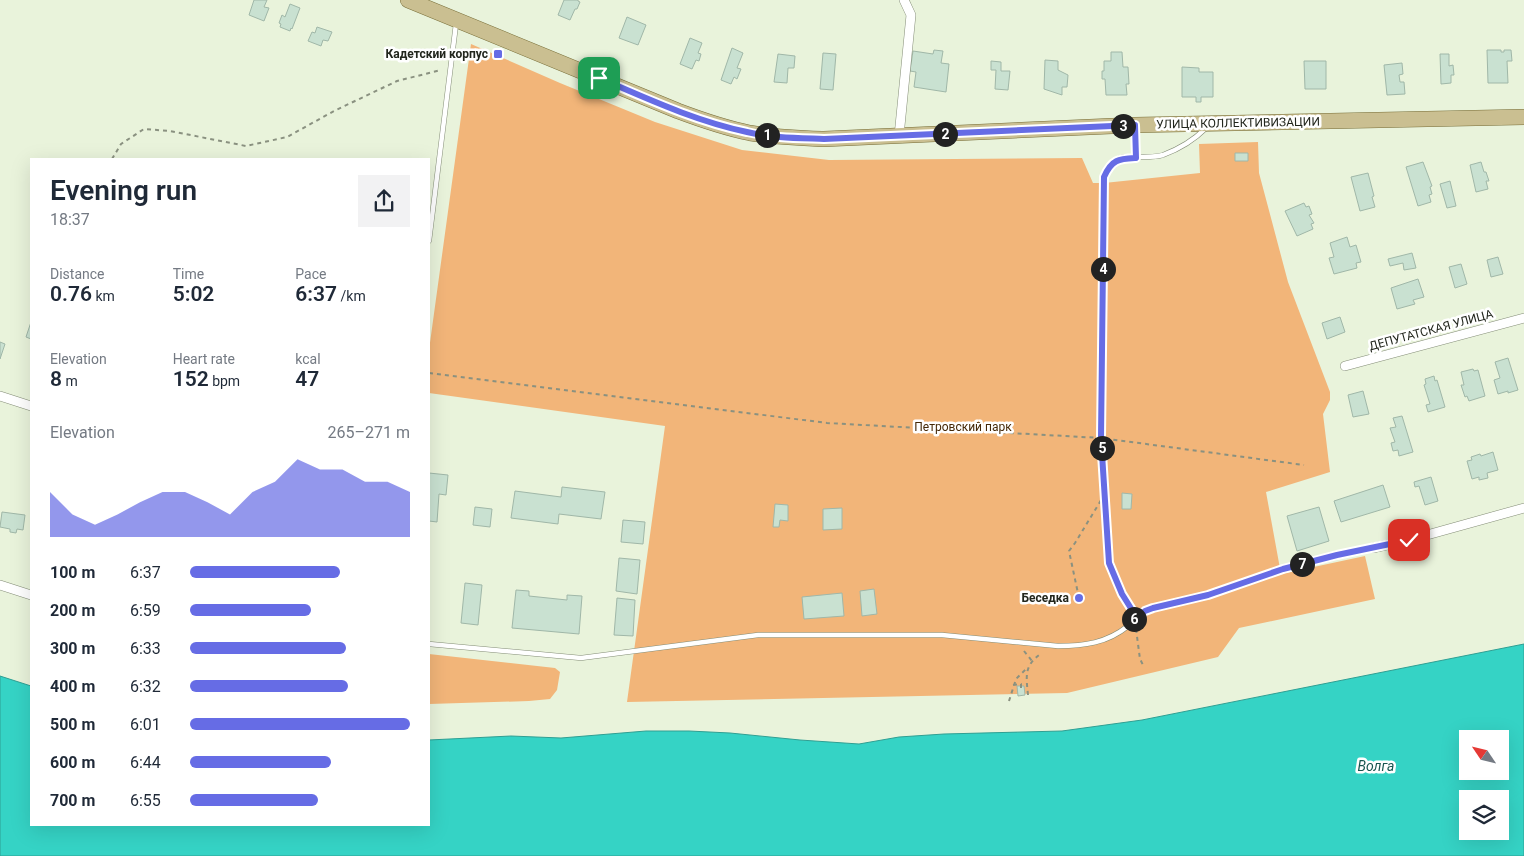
<!DOCTYPE html>
<meta charset="utf-8">
<style>
body{margin:0;font-family:Roboto,sans-serif;background:#f2f2f3;color:#1f2937;height:100vh;display:flex;flex-direction:column;font-size:19px;white-space:nowrap}
*{box-sizing:border-box;margin:0}
p{font-size:16px;color:#747a83}
.icon{flex:none;width:28px;height:28px;fill:none;stroke:currentColor;stroke-width:2;stroke-linecap:round;stroke-linejoin:round}
.map{position:relative;flex:1;overflow:hidden}
.side{position:absolute;left:30px;top:158px;width:400px;height:668px;display:flex;flex-direction:column;background:#fff;border-radius:0px;box-shadow:0 5px 20px #0002}
.side>*{flex:none}
.needle{width:32px;rotate:305deg}
.controls{position:absolute;left:1459px;top:730px;display:grid;gap:10px}
.controls a{display:grid;place-items:center;width:50px;height:50px;border-radius:0px;background:#fff;box-shadow:0 5px 20px #0002;font-size:25px}
.pin{position:absolute;display:grid;place-items:center;width:42px;height:42px;color:#fff;margin:-21px;border-radius:10px;box-shadow:0 2px 8px #0006}
.km{position:absolute;width:25px;height:25px;margin:-12px;border-radius:50%;background:#222;color:#fff;font-size:14px;line-height:25px;text-align:center}
.round{display:grid;place-items:center;flex:none;width:52px;height:52px;border-radius:0px;background:#f2f2f3}
.headline{display:flex;align-items:center;justify-content:space-between;height:85px;padding:0 20px}
h1{font-size:28px;font-weight:600;line-height:38px}
.metrics{display:grid;grid-template-columns:repeat(3,1fr);gap:8px;height:85px;padding:5px 20px}
.metrics div{display:grid;align-content:center}
.metrics b{font-size:21px;font-weight:600}
.metrics small{font-size:14px;font-weight:400}
.metrics p{font-size:14px}
.chart{height:140px;padding:10px 20px}
.chart p{display:flex;justify-content:space-between}
.chart svg{width:100%;height:90px;margin-top:5px;fill:#666ce5;opacity:.7}
ul{padding:0 20px;list-style:none;font-size:16px}
li{display:grid;grid-template-columns:80px 60px 1fr;align-items:center;height:38px}
li i{height:12px;border-radius:6px;background:#666ce5}
.map>svg:first-child{display:block}
.green{fill:#f2b579}
.water{fill:#35d3c5;stroke:#2f9f93;fill-rule:evenodd}
.building{fill:#c9e1d1;stroke:#a0b7a8}
.lines{fill:none;stroke-linecap:round;stroke-linejoin:round}
.service-casing{stroke:#848d77;stroke-width:5.5}
.minor-casing{stroke:#848d77;stroke-width:10}
.primary-casing{stroke:#786e38;stroke-width:16}
.path{stroke:#8a9180;stroke-width:2;stroke-dasharray:4 4;stroke-linecap:butt}
.service{stroke:#fff;stroke-width:4.5}
.minor{stroke:#fff;stroke-width:9}
.primary{stroke:#cabf91;stroke-width:15}
.route-casing{stroke:#fff;stroke-width:10}
.route{stroke:#666ce5;stroke-width:6}
.poi-dot{fill:#666ce5;stroke:#fff;stroke-width:2}
.labels{text-anchor:middle;dominant-baseline:central;stroke-width:5;stroke-linejoin:round;paint-order:stroke}
.poi-label{font-size:12px;font-weight:bold;fill:#22261d;stroke:#fff;text-anchor:end}
.street-label{font-size:12px;fill:#22261d;stroke:#fff}
.park-label{font-size:12px;fill:#452807;stroke:#fff}
.water-label{font-size:14px;font-style:italic;fill:#16554f;stroke:#fff}
</style>
<div class="map">
<svg width="1524" height="856" viewBox="0 0 1524 856">
<rect width="100%" height="100%" fill="#e9f3db"/>
<path class="green" d="M471,44L560,83L655,122L742,150L829,160L1082,158L1093,183H1104L1200,173L1199,144L1258,142L1259,173L1288,282L1330,392V400L1323,414L1330,472L1266,492L1281,574L1365,556L1375,599L1239,628L1218,657L1067,693L627,702L665,426L429,393V350Z
M429,654L555,668L560,672L557,690L550,699L529,701L429,704Z"/>
<path class="water" d="M1524,644V856H0V676L31,686V824H429V740L511,736L561,738L646,731H689L730,733L800,740L859,744L899,737L944,734L1062,731L1142,720ZM1468,739H1500V771H1468ZM1468,799H1500V831H1468Z"/>
<path class="building" d="M254,0H267L264,7L269,8L264,21L249,15Z
M564,0H578V1L580,2L577,9H575L570,20L558,15Z
M290,4L300,8L292,29L291,28L290,31L280,27L281,24L279,23L282,15L285,17Z
M627,17L646,25L638,45L619,38Z
M317,27L332,32L328,41L323,40L321,46L308,41L312,32L315,33Z
M690,38L702,43L698,53L701,54L699,61L696,60L692,69L680,64Z
M732,48L743,53L737,68L741,69L737,79L734,77L731,84L721,80Z
M934,50L943,51L941,63L949,64L946,92L914,87L916,72L910,71L913,51L933,54Z
M1487,50H1501V52H1504V50H1511L1512,61H1507L1508,83H1488Z
M1111,52H1122L1123,67H1128L1129,84H1126L1127,95H1106L1105,79H1102V71H1104V61H1111Z
M823,53L836,54L833,90L820,89Z
M778,54L795,56L794,68H788L787,83L774,82Z
M1440,54H1449V66L1453,65L1454,75H1451V83L1441,84Z
M1045,60L1058,61V70L1068,75L1067,87H1062V95L1044,89Z
M991,61L1001,62V71H1010L1008,90L995,89L996,70H991Z
M1304,61H1326V89H1305Z
M1402,63L1403,74L1399,75L1400,82H1404L1405,94L1387,95L1384,65Z
M1182,67L1199,68V72H1213V97H1201V102H1196V97H1182Z
M1235,153H1248V161H1235Z
M1423,162L1432,186L1430,187L1432,194L1429,195L1431,202L1418,206L1406,167Z
M1481,162L1484,172H1486L1489,181H1486L1488,189L1476,192L1470,165Z
M1368,173L1374,196L1372,197L1375,207L1360,211L1351,177Z
M1450,181L1456,206L1447,208L1440,184Z
M1304,203L1306,207L1309,206L1312,214L1309,215L1314,223L1311,224L1313,229L1297,236L1285,211Z
M1347,237L1350,247L1356,245L1361,262L1356,263L1357,268L1334,274L1329,258L1334,257L1330,243Z
M1412,253L1416,268L1404,270L1403,263L1390,266L1388,259Z
M1498,257L1503,274L1491,277L1487,260Z
M1461,264L1467,284L1455,288L1449,267Z
M1418,279L1424,297L1413,300L1415,304L1397,309L1391,288Z
M1340,317L1345,332L1327,339L1322,323Z
M31,322V339L26,337Z
M0,342L5,344L0,359Z
M1508,358L1518,390L1508,393V391L1498,394L1494,380L1500,378L1495,362Z
M1473,369L1474,371L1478,370L1485,396L1469,401L1467,396L1465,397L1461,385H1464L1461,372Z
M1434,376L1435,381L1437,380L1445,407L1428,412L1426,405L1430,404L1424,385L1426,384L1425,379Z
M1363,391L1369,414L1353,417L1348,395Z
M1402,416L1413,452L1399,456L1398,450L1393,451L1391,443L1395,442L1390,428L1396,427L1393,418Z
M1493,452L1498,470L1487,473L1488,478L1479,480V477L1472,479L1467,461L1472,460L1471,457L1480,454L1481,456Z
M429,473L448,475L446,495L439,494L437,522L429,521Z
M1431,477L1438,501L1425,505L1419,486L1415,487L1414,482Z
M1383,485L1390,507L1341,522L1334,501Z
M562,487L605,492L601,519L559,514L558,524L511,518L515,491L561,497Z
M1122,493L1132,494L1131,509H1122Z
M775,504L788,505V521L780,520L779,527H773Z
M475,507L492,509L490,527L473,525Z
M1319,507L1329,541L1297,551L1287,516Z
M842,508V529L823,530V509Z
M2,512L25,515L23,530L17,529L16,533L10,532V529L0,527Z
M623,520L645,522L643,544L621,542Z
M619,558L640,560L637,594L616,591Z
M465,583L482,585L478,625L461,623Z
M874,589L877,614L862,616L860,591Z
M516,590L529,591V596L567,600V595L582,596L579,634L512,628Z
M842,593L844,616L804,619L802,597Z
M617,598L635,600L633,636L614,635Z
M1017,686H1024L1025,695L1018,696Z"/>
<g class="lines">
<defs>
<path id="service" d="M1135,127L1136,158
M1104,183C1104,174 1110,162 1120,158C1131,155 1151,159 1163,155C1179,149 1194,140 1206,128
M429,241L456,24
M429,644L581,658L758,635H942L1058,646C1084,646 1107,643 1128,626C1137,619 1141,612 1153,607L1208,595L1283,569L1337,555L1373,548"/>
<path id="minor" d="M899,136L911,15L904,0
M1345,366L1524,318
M0,396L31,406
M1373,548L1409,540L1524,508
M0,585L31,595"/>
<path id="primary" d="M408,0L678,111C702,120 725,128 750,133C774,137 800,138 824,139L1135,125L1524,117"/>
</defs>
<use href="#service" class="service-casing"/>
<use href="#minor" class="minor-casing"/>
<use href="#primary" class="primary-casing"/>
<path class="path" d="M112,159L121,144L144,129L170,131L246,146L287,137L334,111L397,81L441,70
M1104,191L1101,438L1109,563L1122,594L1133,610
M429,373L827,423L1101,438L1304,465
M1079,598L1069,551L1075,543L1103,497
M1136,629L1140,659L1143,665
M1024,651L1032,661
M1013,685L1021,684V690
M1028,695C1026,675 1024,665 1042,653
M1009,701L1016,679L1027,668"/>
<use href="#service" class="service"/>
<use href="#minor" class="minor"/>
<use href="#primary" class="primary"/>
</g>
<g class="lines">
<defs>
<path id="route" d="M599,78C648,99 695,121 747,132C772,138 799,138 824,139L1135,125L1136,158C1119,159 1112,159 1104,177L1101,438L1109,563L1122,594L1132,610L1134,620L1145,611L1153,608L1208,595L1283,569L1337,555L1409,540"/>
</defs>
<use href="#route" class="route-casing"/>
<use href="#route" class="route"/>
</g>
<g class="poi-dot">
<rect x="493" y="49" width="10" height="10" rx="2.5"/>
<circle cx="1079" cy="598" r="5"/>
</g>
<g class="labels">
<g class="poi-label">
<text x="488" y="54">Кадетский корпус</text>
<text x="1069" y="598">Беседка</text>
</g>
<g class="street-label">
<text transform="translate(1238 123) rotate(-1)">УЛИЦА КОЛЛЕКТИВИЗАЦИИ</text>
<text transform="translate(1431 330) rotate(-15)">ДЕПУТАТСКАЯ УЛИЦА</text>
</g>
<g class="park-label">
<text x="963" y="427">Петровский парк</text>
</g>
<g class="water-label">
<text x="1376" y="766">Волга</text>
</g>
</g>
</svg>
<div class="controls">
<a><svg class="needle" viewBox="-14 -14 28 28"><path d="M0-13l5 13h-10z" fill="#e53935"/><path d="M0 13l5-13h-10z" fill="#747a83"/></svg></a>
<a><svg class="icon" aria-label="layers" viewBox="0 0 24 24"><path d="M12 4l9 5-9 5-9-5zM3 14l9 5 9-5"/></svg></a>
</div>
<div class="pin" style="left:599px;top:78px;background:#1e9e55"><svg class="icon" aria-label="arrive" viewBox="0 0 24 24"><path d="M6 21V4h12l-3 4 3 4H6"/></svg></div>
<div class="pin" style="left:1409px;top:540px;background:#d93025"><svg class="icon" aria-label="check" viewBox="0 0 24 24"><path d="M5 12l5 5 9-10"/></svg></div>
<b class="km" style="left:767px;top:135px">1</b>
<b class="km" style="left:945px;top:134px">2</b>
<b class="km" style="left:1123px;top:126px">3</b>
<b class="km" style="left:1103px;top:269px">4</b>
<b class="km" style="left:1102px;top:448px">5</b>
<b class="km" style="left:1134px;top:619px">6</b>
<b class="km" style="left:1302px;top:564px">7</b>
<section class="side">
<div class="headline"><div><h1>Evening run</h1><p>18:37</p></div><a class="round"><svg class="icon" aria-label="share" viewBox="0 0 24 24"><path d="M12 15V3M7 8l5-5 5 5M5 13v7h14v-7"/></svg></a></div>
<div class="metrics">
<div><p>Distance</p><b>0.76<small> km</small></b></div>
<div><p>Time</p><b>5:02</b></div>
<div><p>Pace</p><b>6:37<small> /km</small></b></div>
</div>
<div class="metrics">
<div><p>Elevation</p><b>8<small> m</small></b></div>
<div><p>Heart rate</p><b>152<small> bpm</small></b></div>
<div><p>kcal</p><b>47</b></div>
</div>
<div class="chart"><p><span>Elevation</span>265–271 m</p>
<svg viewBox="0 0 160 44" preserveAspectRatio="none"><path d="M0 44V22L10 33L20 38L30 33L40 27L50 22L60 22L70 27L80 33L90 22L100 17L110 6L120 11L130 11L140 17L150 17L160 22V44z"/></svg>
</div>
<ul>
<li><b>100 m</b>6:37<i style="width:68%"></i></li>
<li><b>200 m</b>6:59<i style="width:55%"></i></li>
<li><b>300 m</b>6:33<i style="width:71%"></i></li>
<li><b>400 m</b>6:32<i style="width:72%"></i></li>
<li><b>500 m</b>6:01<i style="width:100%"></i></li>
<li><b>600 m</b>6:44<i style="width:64%"></i></li>
<li><b>700 m</b>6:55<i style="width:58%"></i></li>
</ul>
</section>
</div>
